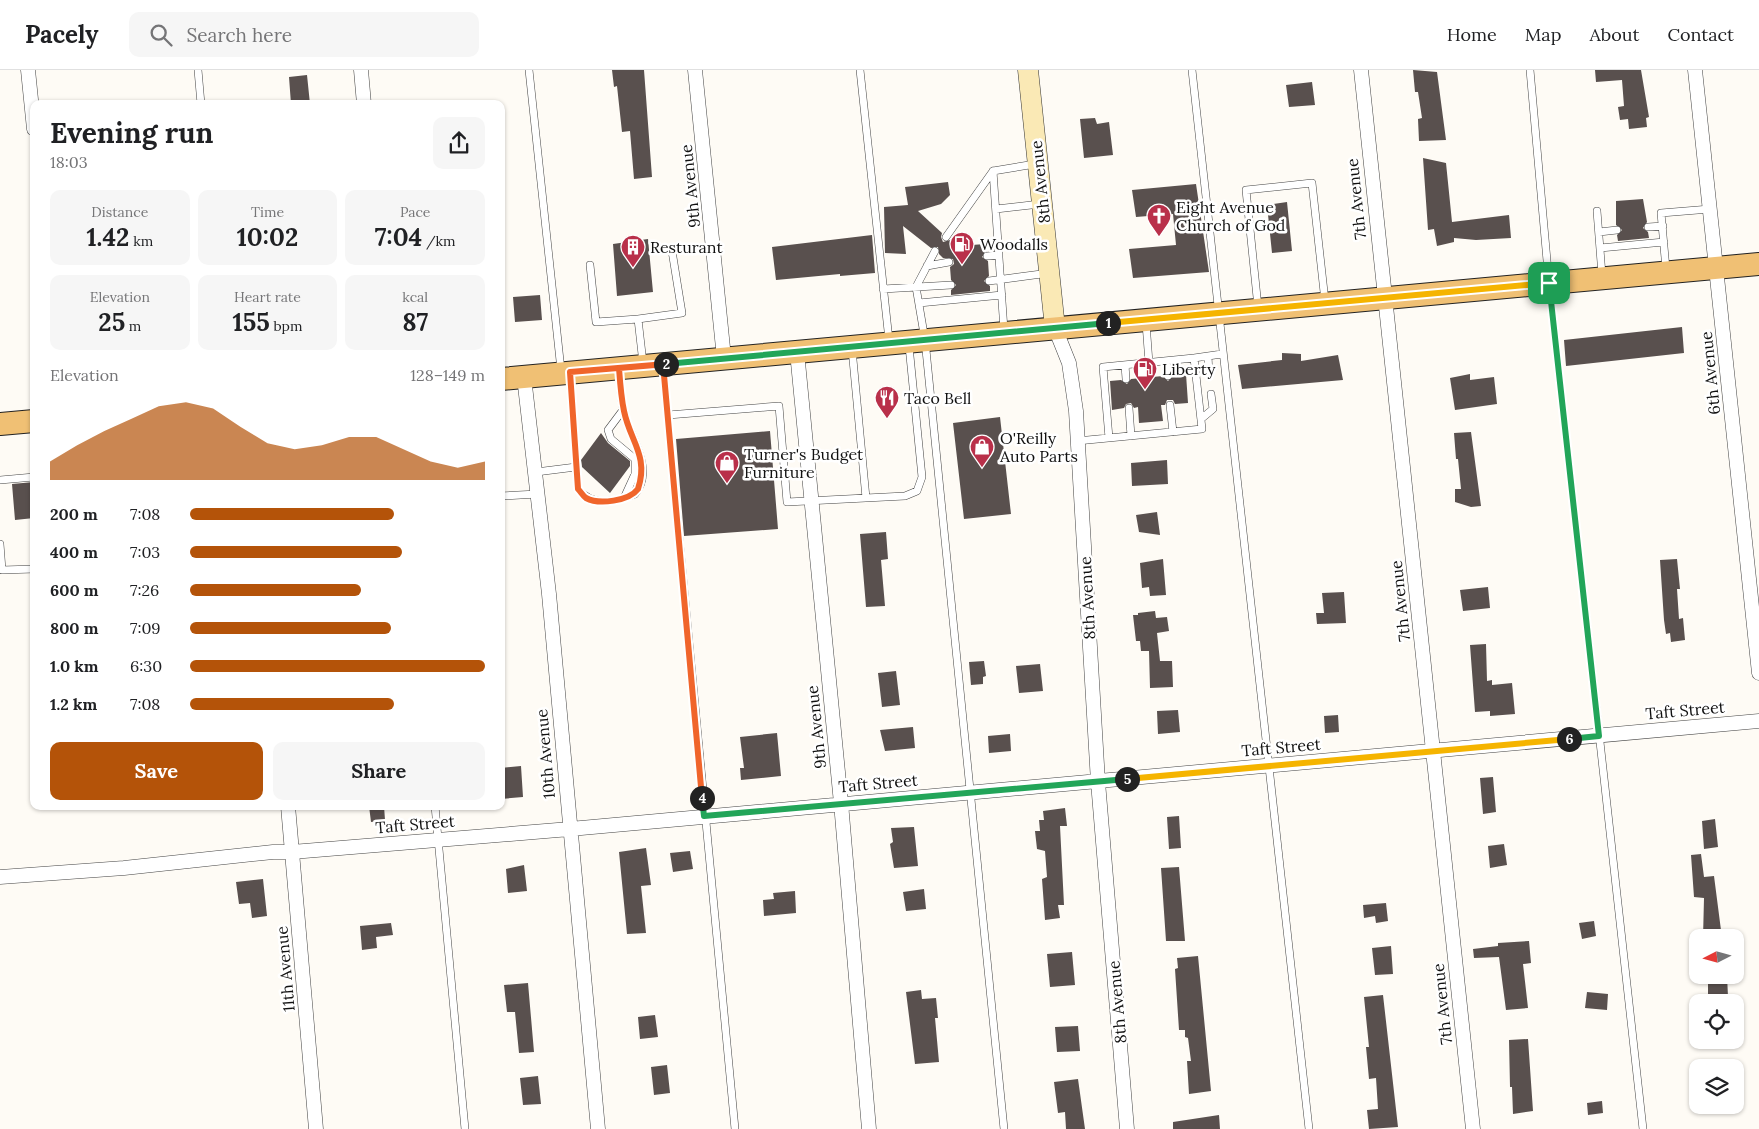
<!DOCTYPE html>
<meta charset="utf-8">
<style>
body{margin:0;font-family:Lora,serif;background:#f6f6f6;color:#202124;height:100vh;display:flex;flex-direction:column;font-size:19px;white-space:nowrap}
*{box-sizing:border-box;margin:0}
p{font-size:16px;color:#757577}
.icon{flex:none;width:28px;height:28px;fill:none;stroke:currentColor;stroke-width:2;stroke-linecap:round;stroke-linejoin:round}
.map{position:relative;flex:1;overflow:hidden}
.drawer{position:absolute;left:30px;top:30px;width:475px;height:710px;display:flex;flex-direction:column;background:#fff;border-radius:10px;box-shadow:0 1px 4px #0004}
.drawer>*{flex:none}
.needle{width:32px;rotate:264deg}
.fabs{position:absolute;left:1689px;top:859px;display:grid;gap:10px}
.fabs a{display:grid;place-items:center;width:55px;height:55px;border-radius:10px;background:#fff;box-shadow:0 1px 4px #0004;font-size:25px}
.pin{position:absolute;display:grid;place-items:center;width:42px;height:42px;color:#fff;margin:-21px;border-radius:10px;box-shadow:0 2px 8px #0006}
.km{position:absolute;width:25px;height:25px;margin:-12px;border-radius:50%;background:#222;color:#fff;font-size:14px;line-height:25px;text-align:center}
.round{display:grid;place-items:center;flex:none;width:52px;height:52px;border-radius:10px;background:#f6f6f6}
.head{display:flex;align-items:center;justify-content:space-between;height:85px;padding:0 20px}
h1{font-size:28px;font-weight:700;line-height:38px}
.stats{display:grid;grid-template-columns:repeat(3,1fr);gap:8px;height:85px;padding:5px 20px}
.stats div{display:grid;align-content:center;border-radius:10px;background:#f6f6f6;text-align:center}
.stats b{font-size:25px;font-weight:700}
.stats small{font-size:14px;font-weight:400}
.stats p{font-size:14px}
.chart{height:140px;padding:10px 20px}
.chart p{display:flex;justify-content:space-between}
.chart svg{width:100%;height:90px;margin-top:5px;fill:#b45309;opacity:.7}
.action{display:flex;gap:10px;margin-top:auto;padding:10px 20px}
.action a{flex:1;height:58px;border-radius:10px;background:#b45309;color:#fff;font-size:20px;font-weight:700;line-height:58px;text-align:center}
.action a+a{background:#f6f6f6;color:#202124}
ul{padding:0 20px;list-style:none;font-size:16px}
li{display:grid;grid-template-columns:80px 60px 1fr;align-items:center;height:38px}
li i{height:12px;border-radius:6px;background:#b45309}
header{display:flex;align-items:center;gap:30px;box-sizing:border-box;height:70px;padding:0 25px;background:#fff;border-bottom:1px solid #e0e0e0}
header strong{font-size:24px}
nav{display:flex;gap:28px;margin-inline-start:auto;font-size:18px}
.search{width:350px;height:45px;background:#f6f6f6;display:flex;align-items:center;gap:12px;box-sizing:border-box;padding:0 18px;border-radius:10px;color:#757577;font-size:19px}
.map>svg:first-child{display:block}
.building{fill:#59504e}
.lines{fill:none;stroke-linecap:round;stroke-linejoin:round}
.lane-casing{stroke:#444;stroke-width:8}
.street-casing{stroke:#444;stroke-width:15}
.secondary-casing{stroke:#333;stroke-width:21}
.primary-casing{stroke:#222;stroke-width:24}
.lane{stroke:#fff;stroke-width:7}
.street{stroke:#fff;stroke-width:14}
.secondary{stroke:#fae9b5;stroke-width:20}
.primary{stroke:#f0c074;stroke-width:22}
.split-1-casing{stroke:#fff;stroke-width:10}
.split-2-casing{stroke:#fff;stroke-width:10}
.split-3-casing{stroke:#fff;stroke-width:10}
.split-4-casing{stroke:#fff;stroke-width:10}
.split-5-casing{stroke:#fff;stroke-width:10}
.split-6-casing{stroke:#fff;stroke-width:10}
.split-7-casing{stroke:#fff;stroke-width:10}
.split-1{stroke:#f5b400;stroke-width:6}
.split-2{stroke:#22a559;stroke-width:6}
.split-3{stroke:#f0652b;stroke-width:6}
.split-4{stroke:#f0652b;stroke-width:6}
.split-5{stroke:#22a559;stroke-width:6}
.split-6{stroke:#f5b400;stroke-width:6}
.split-7{stroke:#22a559;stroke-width:6}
.labels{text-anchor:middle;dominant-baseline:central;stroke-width:5;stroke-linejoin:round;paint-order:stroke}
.street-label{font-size:16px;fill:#111;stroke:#fff}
.poi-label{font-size:16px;fill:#111;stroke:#fff;text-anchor:start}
</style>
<header>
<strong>Pacely</strong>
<div class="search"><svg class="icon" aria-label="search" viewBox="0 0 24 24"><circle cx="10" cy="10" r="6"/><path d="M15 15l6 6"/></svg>Search here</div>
<nav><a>Home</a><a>Map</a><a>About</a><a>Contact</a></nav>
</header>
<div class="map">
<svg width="1759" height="1059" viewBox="0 0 1759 1059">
<rect width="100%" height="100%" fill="#fefbf5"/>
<path class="building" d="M612,0H644L652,107L634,109L630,61L622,62L617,16L614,17Z
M1413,0L1437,2L1446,70L1419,71L1418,49L1422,48L1418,22H1415Z
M1595,0H1641L1649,47L1646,48L1647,57L1629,59L1628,49L1620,50L1618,37L1624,36L1622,10L1596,12Z
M307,5L310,34H291L289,7Z
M1312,12L1315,35L1289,37L1286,15Z
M1095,48L1097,54L1109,52L1113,85L1084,88L1080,49Z
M1423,88L1446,93L1452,152L1509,145L1511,168L1476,170L1454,168V172L1437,176L1434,159L1428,160Z
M948,112L950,125L941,134L918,141L942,163L941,167L943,172L950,170L956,176L986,174L987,181L982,187L988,191L989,206L984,211L990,216V221L951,225V220L956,215L951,210L950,197L954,194L953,189L943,188L939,184L938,177L931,178L903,156L906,184L885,183L884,137L908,135L905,117Z
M1196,114L1209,202L1133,208L1129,179L1176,175L1173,144L1136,147L1132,120Z
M1643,129L1647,152L1643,158L1648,162L1649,168L1618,171L1617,165L1622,160L1616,155V131Z
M1287,132L1292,181L1272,183L1267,135Z
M872,165L875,203L840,206V204L776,210L772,177Z
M648,169L653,222L617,226L613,174Z
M540,225L542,250L515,252L513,227Z
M1682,257L1684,283L1566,296L1564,270Z
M1282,283L1301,284V291L1338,285L1343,310L1242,319L1238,295L1282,290Z
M1186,304L1188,333L1175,334L1173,330H1167L1165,335H1161L1163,351L1139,353L1138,337L1134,338L1131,333L1126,334L1124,338L1112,340L1110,311L1121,310L1127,314L1131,309L1163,306L1168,311L1173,305Z
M1470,304V310L1494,307L1497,334L1455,340L1450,308Z
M1000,347L1011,444L964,449L953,353Z
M770,361L778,459L684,466L676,369Z
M1471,362L1481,436L1471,437L1455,432V419H1461L1458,389H1456L1454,363Z
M601,363L608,373L630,391V396L610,423L582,397L581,390Z
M1167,390L1168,414L1132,416L1131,393Z
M34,412V448L15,450L12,414Z
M1157,442L1160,465L1139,462L1136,445Z
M886,462L888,489L881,490L885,536L866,537L860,464Z
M1163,489L1166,525L1150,526L1149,517L1142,518L1140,493Z
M1677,489L1680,519H1677L1679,549L1683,548L1685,570L1671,572L1670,563L1666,564L1664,550L1660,490Z
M1488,517L1490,538L1463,541L1460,520Z
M1344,522L1346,553L1317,554L1316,543H1324L1322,523Z
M1155,541L1156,548L1167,547L1169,561L1157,563L1160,591H1172L1173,617L1150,618L1149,581H1141L1140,571H1136L1133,545H1138V543Z
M1486,574L1487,611L1492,610V615L1512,613L1515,644L1490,646V641L1475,642L1470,575Z
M984,591L986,606L983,607V614L971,615L969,592Z
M1040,594L1043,621L1019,623L1016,596Z
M896,601L900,635L882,637L878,603Z
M1178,640L1180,662L1158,664L1157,641Z
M1338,645L1339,662L1325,663L1324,646Z
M913,657L915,678L885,681L880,660Z
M777,663L781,706L741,710L740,698H744L740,667Z
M1010,664L1011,681L989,683L988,666Z
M521,696L523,727L501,729V698Z
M1493,707L1496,742L1483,744L1480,708Z
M369,736H384L385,750L371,752Z
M1065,738L1067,756H1060L1064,835H1058L1060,848L1045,850L1042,809L1047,807L1045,781L1037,779L1035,761H1040L1039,750H1044L1043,741Z
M1179,746L1181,778L1169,779L1167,747Z
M1715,749L1718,777L1704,779L1702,751Z
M914,757L918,796L894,798L890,774L893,772L891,758Z
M1504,774L1507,795L1490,798L1488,776Z
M646,778L651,815L641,816L646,863L627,864L619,782Z
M690,781L693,799L673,802L670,783Z
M1701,784L1704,807L1714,806L1722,868H1703L1704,828L1694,827L1691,785Z
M524,795L527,821L508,823L506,799Z
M1179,797L1185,871H1166L1161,798Z
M263,809L267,846L252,848L250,833L239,834L236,812Z
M924,819L926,839L906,841L903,822Z
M795,821L796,843L764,846L763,830L774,829L773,823Z
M1386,833L1388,851L1376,853L1375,846L1364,848L1363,835Z
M1594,851L1596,866L1582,869L1579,853Z
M391,853L393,865L376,867L377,878L362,880L360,856Z
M1529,871L1531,893L1523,894L1528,938L1506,940L1499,887L1474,888L1473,879L1498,876V873Z
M1391,876L1393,904L1375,905L1372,878Z
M1072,882L1075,915L1050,917L1047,884Z
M1198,886L1211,1021L1189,1024L1187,991H1191L1188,968L1185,967V960H1179L1175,899L1178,898L1177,888Z
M1708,905H1727L1728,927H1708Z
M528,913L534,982L519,983L515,942H507L504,915Z
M921,920L922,929L936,928L938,948H935L939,992L915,994L906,922Z
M1587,922L1608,924L1607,940L1585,938Z
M1383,925L1398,1057L1369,1059L1367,1040L1378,1039L1376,1008L1369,1009L1366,977H1369L1364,927Z
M655,945L658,967L640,969L638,947Z
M1078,956L1080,981L1057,982L1055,957Z
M1528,969L1533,1041L1513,1044L1512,1017H1510L1509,970Z
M667,995L670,1023L654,1025L651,997Z
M538,1006L541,1034L523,1035L520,1008Z
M1078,1009L1085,1059H1066L1065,1042L1058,1043L1054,1012Z
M1602,1031L1603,1043L1588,1045L1587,1033Z
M1219,1045L1220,1059H1173V1052Z"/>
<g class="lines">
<defs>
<path id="lane" d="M198,0L201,34
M529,0L561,300
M860,0L889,270
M1192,0L1309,1059
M1530,0L1549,213L1643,1059
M996,139L1040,134
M1597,141L1602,205
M1648,157L1663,156
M1599,162L1617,160
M946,167L993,101
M1600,178L1664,172
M935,181L916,217L925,270L1004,1059
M987,186L999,185
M590,195L596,252L638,249L643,293
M927,196L949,192
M1666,199L1661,143L1710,139
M989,211L1049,203
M883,219L951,215
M919,233L1002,225
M1258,237L1246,120L1312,113L1325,231
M638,249L682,243L672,181
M1146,253L1149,293
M1004,260L993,101L1035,94
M852,279L866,428
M1208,286L1209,304
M1194,288L1222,284
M1166,291L1168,306
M1125,295L1126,309
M663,297L735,1059
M570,306L578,419C592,437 616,432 635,424C655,400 631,368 624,343C621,330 620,315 619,301
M1170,335L1173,362
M1129,338L1131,366
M623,340L608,360L611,369L635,389V404L624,428
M668,345L779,336L787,432L905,426L917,421L922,407L909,276
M1201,349L1213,339L1211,324
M1077,371L1202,359L1194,288L1103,297L1109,368
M536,402L576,397
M0,410L34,407
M501,426L538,424
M0,474L2,500L34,499
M435,736L465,1059"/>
<path id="street" d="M28,0L34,59
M361,0L364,34
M695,0L724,288
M1361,0L1473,1059
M1695,0L1759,603
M1055,258L1069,293L1076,341L1098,712L1127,1059
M797,282L841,733L869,1059
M524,307L549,524L598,1059
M288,736L316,1059
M0,807L124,798L273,782H292L570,759L1759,651"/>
<path id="secondary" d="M1028,0L1055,258"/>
<path id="primary" d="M501,309L1759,194
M0,354L34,351"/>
</defs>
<use href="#lane" class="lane-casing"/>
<use href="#street" class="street-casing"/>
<use href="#secondary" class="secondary-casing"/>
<use href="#primary" class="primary-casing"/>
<use href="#lane" class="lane"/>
<use href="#street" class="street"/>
<use href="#secondary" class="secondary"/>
<use href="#primary" class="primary"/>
</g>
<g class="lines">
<defs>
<path id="split-1" d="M1108,253L1549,213"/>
<path id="split-2" d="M666,294L1108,253"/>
<path id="split-3" d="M655,295L619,298C620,312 621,327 624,341C630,371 649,386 638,419C629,431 599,435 586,428C583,426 581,422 578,419L570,302L666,294"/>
<path id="split-4" d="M655,295L663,294L702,728"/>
<path id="split-5" d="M702,728L704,746L1127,709"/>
<path id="split-6" d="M1127,709L1569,669"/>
<path id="split-7" d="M1549,213L1599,666L1569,669"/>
</defs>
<use href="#split-1" class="split-1-casing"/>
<use href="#split-2" class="split-2-casing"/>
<use href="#split-3" class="split-3-casing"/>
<use href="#split-4" class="split-4-casing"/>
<use href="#split-5" class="split-5-casing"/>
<use href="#split-6" class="split-6-casing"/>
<use href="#split-7" class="split-7-casing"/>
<use href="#split-1" class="split-1"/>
<use href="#split-2" class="split-2"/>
<use href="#split-3" class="split-3"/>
<use href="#split-4" class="split-4"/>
<use href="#split-5" class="split-5"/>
<use href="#split-6" class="split-6"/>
<use href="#split-7" class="split-7"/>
</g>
<defs>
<symbol id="church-pin" viewBox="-11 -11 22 30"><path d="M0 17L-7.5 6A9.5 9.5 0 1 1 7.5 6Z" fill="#b9304a" stroke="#fff"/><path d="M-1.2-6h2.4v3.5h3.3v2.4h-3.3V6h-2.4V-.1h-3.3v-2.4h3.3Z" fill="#fff"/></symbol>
<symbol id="fuel-pin" viewBox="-11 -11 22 30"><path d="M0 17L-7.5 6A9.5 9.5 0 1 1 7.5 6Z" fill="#b9304a" stroke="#fff"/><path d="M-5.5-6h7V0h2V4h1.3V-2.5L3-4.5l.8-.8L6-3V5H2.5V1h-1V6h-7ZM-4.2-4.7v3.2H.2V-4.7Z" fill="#fff"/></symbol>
<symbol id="building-pin" viewBox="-11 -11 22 30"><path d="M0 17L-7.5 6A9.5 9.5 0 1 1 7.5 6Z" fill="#b9304a" stroke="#fff"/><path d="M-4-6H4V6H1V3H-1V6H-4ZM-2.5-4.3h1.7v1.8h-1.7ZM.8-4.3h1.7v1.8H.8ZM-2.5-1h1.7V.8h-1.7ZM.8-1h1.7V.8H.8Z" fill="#fff"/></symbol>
<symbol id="restaurant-pin" viewBox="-11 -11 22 30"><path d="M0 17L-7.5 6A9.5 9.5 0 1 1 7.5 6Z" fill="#b9304a" stroke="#fff"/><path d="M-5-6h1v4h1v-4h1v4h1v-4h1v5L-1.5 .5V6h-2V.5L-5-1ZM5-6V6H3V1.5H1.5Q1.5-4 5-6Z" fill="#fff"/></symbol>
<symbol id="shop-pin" viewBox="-11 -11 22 30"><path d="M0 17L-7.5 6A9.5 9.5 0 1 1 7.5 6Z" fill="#b9304a" stroke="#fff"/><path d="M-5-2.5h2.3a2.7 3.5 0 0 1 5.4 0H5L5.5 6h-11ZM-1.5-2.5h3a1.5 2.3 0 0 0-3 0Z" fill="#fff"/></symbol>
</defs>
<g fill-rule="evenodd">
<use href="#church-pin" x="1145" y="132" width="28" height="38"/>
<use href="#fuel-pin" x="948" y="160" width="28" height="38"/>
<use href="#building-pin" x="619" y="163" width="28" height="38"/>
<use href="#fuel-pin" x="1131" y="285" width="28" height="38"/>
<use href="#restaurant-pin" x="873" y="314" width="28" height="38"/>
<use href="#shop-pin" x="968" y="363" width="28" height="38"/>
<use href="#shop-pin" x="713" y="379" width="28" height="38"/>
</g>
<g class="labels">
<g class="street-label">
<text transform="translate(1040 112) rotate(-96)">8th Avenue</text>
<text transform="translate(690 116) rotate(-96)">9th Avenue</text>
<text transform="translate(1356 129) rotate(-96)">7th Avenue</text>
<text transform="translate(1710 303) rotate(-96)">6th Avenue</text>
<text transform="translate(1087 528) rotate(-93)">8th Avenue</text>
<text transform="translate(1400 531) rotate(-96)">7th Avenue</text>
<text transform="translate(1685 640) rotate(-5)">Taft Street</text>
<text transform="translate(816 657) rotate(-96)">9th Avenue</text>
<text transform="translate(1281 677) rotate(-5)">Taft Street</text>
<text transform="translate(545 684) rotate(-95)">10th Avenue</text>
<text transform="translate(878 713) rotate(-5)">Taft Street</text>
<text transform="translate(415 754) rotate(-5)">Taft Street</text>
<text transform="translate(285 899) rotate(-95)">11th Avenue</text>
<text transform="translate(1117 932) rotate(-95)">8th Avenue</text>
<text transform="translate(1442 934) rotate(-96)">7th Avenue</text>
</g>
<g class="poi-label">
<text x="1176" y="137">Eight Avenue<tspan x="1176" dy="18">Church of God</tspan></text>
<text x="980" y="174">Woodalls</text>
<text x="650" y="177">Resturant</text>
<text x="1162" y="299">Liberty</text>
<text x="904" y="328">Taco Bell</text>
<text x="1000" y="368">O'Reilly<tspan x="1000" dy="18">Auto Parts</tspan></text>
<text x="744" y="384">Turner's Budget<tspan x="744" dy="18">Furniture</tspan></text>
</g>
</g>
</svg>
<div class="fabs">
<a><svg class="needle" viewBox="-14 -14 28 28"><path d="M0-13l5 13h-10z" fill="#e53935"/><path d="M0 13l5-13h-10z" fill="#757577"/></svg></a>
<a><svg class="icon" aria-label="locate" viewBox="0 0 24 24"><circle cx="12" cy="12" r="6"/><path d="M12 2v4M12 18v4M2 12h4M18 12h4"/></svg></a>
<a><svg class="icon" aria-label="layers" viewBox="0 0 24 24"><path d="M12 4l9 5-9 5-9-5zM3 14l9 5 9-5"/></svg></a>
</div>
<div class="pin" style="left:1549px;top:213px;background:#1e9e55"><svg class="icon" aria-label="arrive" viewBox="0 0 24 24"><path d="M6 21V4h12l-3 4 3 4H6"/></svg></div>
<b class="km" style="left:1108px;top:253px">1</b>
<b class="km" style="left:666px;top:294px">2</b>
<b class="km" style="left:702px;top:728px">4</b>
<b class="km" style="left:1127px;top:709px">5</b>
<b class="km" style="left:1569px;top:669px">6</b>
<section class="drawer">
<div class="head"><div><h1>Evening run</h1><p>18:03</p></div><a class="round"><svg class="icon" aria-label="share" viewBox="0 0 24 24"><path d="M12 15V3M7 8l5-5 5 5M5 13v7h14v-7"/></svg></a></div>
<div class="stats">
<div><p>Distance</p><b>1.42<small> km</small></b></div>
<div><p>Time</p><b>10:02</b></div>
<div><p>Pace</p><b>7:04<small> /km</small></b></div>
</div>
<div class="stats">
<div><p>Elevation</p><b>25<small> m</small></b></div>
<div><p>Heart rate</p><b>155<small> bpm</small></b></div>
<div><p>kcal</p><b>87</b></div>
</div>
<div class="chart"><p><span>Elevation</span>128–149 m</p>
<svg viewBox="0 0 160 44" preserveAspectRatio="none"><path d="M0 44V35L10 27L20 20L30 14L40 8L50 6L60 9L70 18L80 26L90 29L100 27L110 23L120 23L130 29L140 35L150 38L160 35V44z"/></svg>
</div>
<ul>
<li><b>200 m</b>7:08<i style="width:69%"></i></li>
<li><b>400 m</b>7:03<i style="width:72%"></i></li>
<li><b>600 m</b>7:26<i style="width:58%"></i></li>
<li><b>800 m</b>7:09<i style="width:68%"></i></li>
<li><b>1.0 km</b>6:30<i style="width:100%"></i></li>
<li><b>1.2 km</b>7:08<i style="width:69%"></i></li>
</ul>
<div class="action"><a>Save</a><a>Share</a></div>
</section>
</div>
